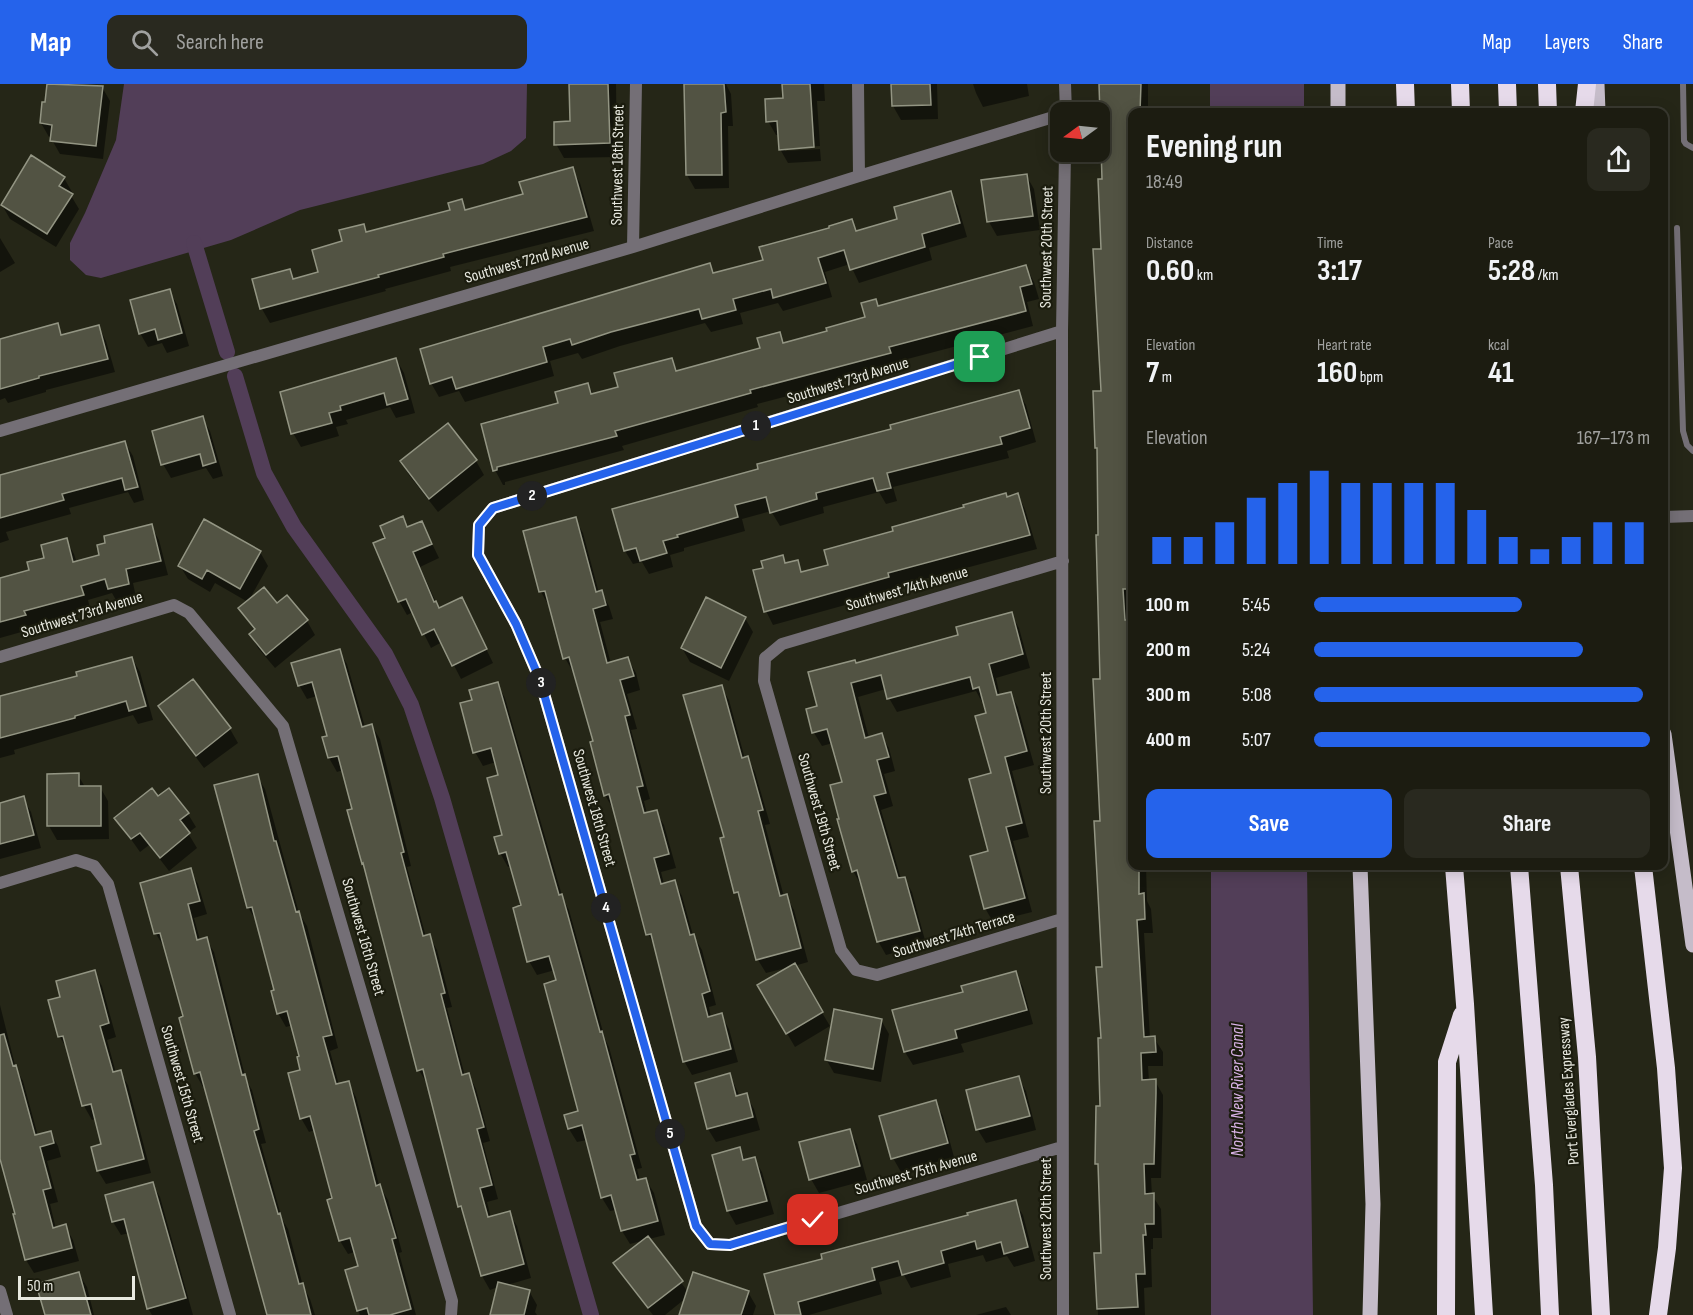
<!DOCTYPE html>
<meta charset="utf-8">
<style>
body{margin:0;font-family:"Sofia Sans Condensed",sans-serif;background:#29291f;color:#f1f3f6;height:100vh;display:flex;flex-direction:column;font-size:22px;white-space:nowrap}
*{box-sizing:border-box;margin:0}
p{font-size:20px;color:#a0a19f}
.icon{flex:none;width:33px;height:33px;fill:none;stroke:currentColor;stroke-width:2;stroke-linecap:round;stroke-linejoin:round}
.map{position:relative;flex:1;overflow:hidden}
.sheet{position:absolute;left:1128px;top:24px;width:540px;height:762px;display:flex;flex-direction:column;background:#1c1c11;border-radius:12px;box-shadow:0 3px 15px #0003,0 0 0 2px #3a3a31}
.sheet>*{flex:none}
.needle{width:39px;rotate:255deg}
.fabs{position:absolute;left:1050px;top:18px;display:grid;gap:12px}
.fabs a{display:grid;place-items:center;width:60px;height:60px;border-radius:12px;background:#1c1c11;box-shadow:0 3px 15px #0003,0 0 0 2px #3a3a31;font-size:30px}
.scale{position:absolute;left:18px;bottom:15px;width:117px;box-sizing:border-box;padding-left:6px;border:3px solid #e8e9e0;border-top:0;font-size:16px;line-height:21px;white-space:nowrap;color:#e8e9e0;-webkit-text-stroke:4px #1b1c0e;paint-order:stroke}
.pin{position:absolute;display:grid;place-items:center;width:51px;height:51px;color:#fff;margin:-26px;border-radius:12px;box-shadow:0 3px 9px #0006}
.km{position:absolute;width:30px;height:30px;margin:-15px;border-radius:50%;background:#222;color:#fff;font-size:16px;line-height:30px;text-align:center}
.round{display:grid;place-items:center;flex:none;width:63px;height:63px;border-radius:12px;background:#29291f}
.head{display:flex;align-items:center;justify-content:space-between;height:102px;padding:0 18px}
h1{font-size:33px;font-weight:700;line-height:45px}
.metrics{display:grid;grid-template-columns:repeat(3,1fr);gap:9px;height:102px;padding:6px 18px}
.metrics div{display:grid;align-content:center}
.metrics b{font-size:30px;font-weight:700}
.metrics small{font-size:16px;font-weight:400}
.metrics p{font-size:16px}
.chart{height:168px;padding:12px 18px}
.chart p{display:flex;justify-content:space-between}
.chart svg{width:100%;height:108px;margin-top:6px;stroke:#2563eb;stroke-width:6}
.button{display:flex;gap:12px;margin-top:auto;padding:12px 18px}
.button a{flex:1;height:69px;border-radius:12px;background:#2563eb;color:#fff;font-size:24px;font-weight:700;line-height:69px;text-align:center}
.button a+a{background:#29291f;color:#f1f3f6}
ul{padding:0 18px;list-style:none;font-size:20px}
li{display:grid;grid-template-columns:96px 72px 1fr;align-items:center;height:45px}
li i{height:15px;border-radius:8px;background:#2563eb}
header{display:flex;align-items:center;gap:36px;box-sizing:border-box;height:84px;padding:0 30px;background:#2563eb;color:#fff}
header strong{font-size:28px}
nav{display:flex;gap:33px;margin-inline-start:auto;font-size:21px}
.search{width:420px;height:54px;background:#29291f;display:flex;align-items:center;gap:15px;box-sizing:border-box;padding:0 21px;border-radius:12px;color:#a0a19f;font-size:22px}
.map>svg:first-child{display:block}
.water{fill:#523e58}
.shadow{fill:#0007}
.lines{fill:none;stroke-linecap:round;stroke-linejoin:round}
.canal{stroke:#523e58;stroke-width:16}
.building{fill:#525343;stroke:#939583;stroke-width:1.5}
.service{stroke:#746f76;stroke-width:6}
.minor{stroke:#746f76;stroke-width:12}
.primary{stroke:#c5bcc9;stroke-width:15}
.motorway{stroke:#e6daea;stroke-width:18}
.route-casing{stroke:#fff;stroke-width:12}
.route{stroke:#2563eb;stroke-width:8}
.labels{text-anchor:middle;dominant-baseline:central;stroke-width:4.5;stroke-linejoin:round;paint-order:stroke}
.street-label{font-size:16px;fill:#e8e9e0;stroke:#1b1c0e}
.water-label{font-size:18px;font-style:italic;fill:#d8b2e5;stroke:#1b1c0e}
</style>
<header>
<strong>Map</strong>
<div class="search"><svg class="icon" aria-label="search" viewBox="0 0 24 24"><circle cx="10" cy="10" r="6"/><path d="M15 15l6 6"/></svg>Search here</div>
<nav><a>Map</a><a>Layers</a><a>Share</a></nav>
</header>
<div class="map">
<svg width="1693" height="1231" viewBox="0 0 1693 1231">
<rect width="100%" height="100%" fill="#252617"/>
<path class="water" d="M124,0H527L526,54L511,67L483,80L300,126L231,156L101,194L86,191L70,176V159L85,129L116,56Z
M1210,0H1304V28H1210Z
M1211,782H1307L1313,1231H1211Z"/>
<path class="shadow" d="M48,0H74L102,3L110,17L103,75L60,70L52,56V53H49L41,39Z
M570,0H616L617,73L564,74L556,60L572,39Z
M685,0H726L731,10L733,42H728L729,104L695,105L687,91Z
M783,0H824L825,17H817L820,62L785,64V67L820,65L821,77L788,79L780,65L779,51H776L768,37L784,15Z
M893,0H937L938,35L901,36L893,22Z
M973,0H1027L1029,12L983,23L976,9Z
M1101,0H1148V28H1132V519H1131L1132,537V782H1146L1147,817L1151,825L1153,849H1144L1150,954H1154L1163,968V982H1148L1149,997H1155L1163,1011V1024L1161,1094H1151L1152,1111L1161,1125L1162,1154H1153V1165H1151L1152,1203L1144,1204L1145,1231H1098L1096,1170H1103L1100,1084L1097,1079L1102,1024L1103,884L1101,597L1098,367L1097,364L1102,309L1103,96L1100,36Z
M572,85L580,99L594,147L450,183L451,187L385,205L386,207L270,239L262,225L254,196L289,187L295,196L320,189L344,158L363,142L368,149L451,127L462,117L467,127L524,111Z
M1026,91L1034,105L1040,146L997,152L989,138L983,97Z
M64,94L72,108L70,110L79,125L56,163L10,135L2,121Z
M950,109L958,122L967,153L929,164L932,176L859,199L850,180L825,188L832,213L783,227L778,219L740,229L743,240L711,248L705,239L620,262L582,275L578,269L550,277L554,292L465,318L459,307L439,313L431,299L709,180L715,190L765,177L851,137L858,148L899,136Z
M0,154L15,179L0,188Z
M1026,183L1034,198L1039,215L1027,218L1033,242L896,278L898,283L757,320L758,323L622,362L624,366L505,398V401H503L495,386L483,342L560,320L588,301L594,311L619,304L671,275L678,288L762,265L779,250L785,260L828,248Z
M169,207L177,220L189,262L167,269L162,259L148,263L140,249Z
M57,241L63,252L99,243L106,257L115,288L46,306V308L8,319L5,314L0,316V257Z
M396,275L404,289L415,329L396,334L390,323L346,336L348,340L336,343L339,352L301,363L293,349Z
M1018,308L1026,321L1036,358L1007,367L1009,374L893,403L897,417L886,420L879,408L823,423L824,429L780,442L771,427L742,435L745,447L684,464V467L670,471L673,483L649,490L642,478L633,480L625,467L614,426L760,386Z
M202,334L210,347L223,392L213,395L206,384L171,394L163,380Z
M447,341L476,377L484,391L438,428L409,391L401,378Z
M125,359L133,372L144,416L134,419L128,408L69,424L71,430L6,448L9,456L0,459V395Z
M1018,411L1025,425L1037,465L895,503L896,507L773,541L766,527L765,485L782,472L787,480L797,477L803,489L829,482L895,448L966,424Z
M402,434L408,444L422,439L439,474L420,483L439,525L462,515L493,579L461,595L442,558L431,564L413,528L407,531L399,517L387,455Z
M575,435L583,449L599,509L601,508L609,522L613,535L600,538L611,580L628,575L636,589L640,606L627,610L637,645L631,646L650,715L644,717L647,730L656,728L664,741L676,784L661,788L664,800L674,798L682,812L693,851L702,866L716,921L709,923L711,934L721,931L729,945L738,978L692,991L684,977L656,864L648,850L613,725L605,711L594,658L575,587L573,588L565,574L551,521L549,522L541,508L525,449Z
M151,442L159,456L168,491L133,499L136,513L117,518L112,509L88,516L90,524L31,541L32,545L0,554V496L31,487L66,456L74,470L77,479L101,472Z
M260,468L268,482L248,518L215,499L210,508L188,495L180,482Z
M287,513L307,537L315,551L275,584L258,564L251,550L255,547L240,525L277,521Z
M1011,530L1019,544L1030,584L996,594L1000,612L1010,609L1018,623L1034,681L1012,687L1029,753L1013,757L1032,828L993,838L985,824L990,768L992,690L988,630L984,618H982L976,607L897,628L889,614L886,605L858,613L869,654L881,651L889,664L895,687L884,690L893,722L881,726L901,795L904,794L912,808L926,860L886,871L878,857L863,801H861L853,787L841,736L844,699L833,659L822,662L814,649L819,623L856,580L960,552Z
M745,534L753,548L729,597L690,578L682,564Z
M339,567L347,580L365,643L372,642L380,655L411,782L407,783L426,853L429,852L437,866L452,923L447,924L465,992L469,991L476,1005L490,1057L483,1059L498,1115L487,1118L491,1134L509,1129L517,1142L531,1194L504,1202L529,1207L537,1221L535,1228L537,1231H492L498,1203L490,1206L482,1192L466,1135L459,1122L429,1000H427L419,986L366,784L349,727L354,726L343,686L337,688L329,674L324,654L329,653L317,612L307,615L299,601Z
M132,574L140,588L153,636L138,640L133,631L14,666L15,670L0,674V613L79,593Z
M193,597L230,645L238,659L204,684L168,636L160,622Z
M497,600L505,614L563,815L569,826L605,955L609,963L642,1084L637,1085L640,1097L646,1096L654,1109L665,1151L649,1155L688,1208H748L756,1222L753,1231H682L686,1214L665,1231H653L623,1193L615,1180L645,1156L630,1160L622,1147L616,1126L610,1127L602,1114L587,1056L577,1058L569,1045L580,1028L558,897L555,886L537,891L529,877L523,822L512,782L508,783L500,769L504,752L500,692L496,678L483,682L475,668L473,617Z
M721,603L729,616L745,675L747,674L755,688L770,740L765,741L784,813L786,812L794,826L808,878L794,882L830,942L795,963L759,902L790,883L766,889L758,876L743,820L736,808L726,754Z
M78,691L85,703H100L108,717L109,755L57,756L49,742Z
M257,692L265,705L299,829L307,842L338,964L330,967L339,1001L348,999L356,1013L379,1101L388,1116L402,1168L399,1169L416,1231H360L358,1227L360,1183L355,1168L348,1170L340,1157L333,1115L315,1046L309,1048L301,1034V973L293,941L286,943L278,929L276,907L256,837L248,823Z
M23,714L31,728L41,764L0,775V720Z
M158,714L188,730L196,743L188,749L197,764L169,787L149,761L140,768L116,734Z
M190,786L198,800L207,830L194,834L200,856L206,855L214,868L246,996L252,1006L266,1059L261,1060L282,1135L288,1145L303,1202L310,1215L315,1231H268L205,1002L203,1003L195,989L185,934L166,863H164L156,850Z
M94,888L102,902L116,953L107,956L116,989L120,988L128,1001L151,1089L106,1100L98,1087L103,1061L96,1034L92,1036L84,1022L68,966L59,952L62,914Z
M1015,889L1023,903L1033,940L961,960L964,968L913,981L905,968L894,927L964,909Z
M0,921L16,985L23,997L38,1052L50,1048L58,1062L61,1073L47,1077L58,1118L50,1120L56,1145L65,1142L73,1156L79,1177L34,1189L26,1176L14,1131H17L0,1069Z
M881,936L889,950L881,998L834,989L826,975Z
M730,991L740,1013L746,1011L754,1025L760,1046L716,1058L708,1045Z
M1018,993L1026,1007L1036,1046L986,1059L978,1046Z
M935,1018L943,1032L954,1073L901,1088L893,1074Z
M849,1046L857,1060L867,1096L819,1109L811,1095Z
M739,1065L746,1077L754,1075L762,1088L774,1130L736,1141L728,1127L713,1072Z
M152,1100L160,1113L193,1231H152L148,1224L129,1149L121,1151L113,1138Z
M1015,1118L1023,1131L1035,1177L1014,1183L1007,1172L986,1178L983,1171L948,1180L951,1193L911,1204L904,1191L879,1198L882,1210L809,1231H777L766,1191Z
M79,1190L87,1203L94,1231H46Z
M1006,1223L1011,1231H976Z"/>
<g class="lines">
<path class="canal" d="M194,159L227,268
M235,292L264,389L294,443L385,570L411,621L442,714L591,1231"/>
</g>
<path class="building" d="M47,0L103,2L96,62L50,57L52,41L40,39L42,18H45Z
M569,0H608L610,59L554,61V38L570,37Z
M684,0H724L726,28L721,29L722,91H686Z
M782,0H810L814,63L779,66L777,37L766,38L765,15L783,14Z
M891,0H930L931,21L892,22Z
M1099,0H1141L1140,28H1132V505H1123L1125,536H1132V782H1139V810L1144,809L1145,835L1137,836L1144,953L1155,952L1156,968L1141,969L1142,996L1156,995V1009L1154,1080H1144L1145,1110L1154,1109V1140H1145L1146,1151H1143L1145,1190H1136L1138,1223L1097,1225L1094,1169H1101L1098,1080H1095L1096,1022H1100L1098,954H1101L1096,883H1102L1094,737H1100L1093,595H1100L1096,451H1098L1097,364H1095L1093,307H1101L1093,165H1101L1098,95H1102Z
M31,71L65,93L59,102L73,110L47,150L1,121Z
M573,83L587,133L443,170L444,173L378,191L379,193L260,225L252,195L290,185L293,195L318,188L312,166L342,157L339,146L364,140L366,148L450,126L448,119L462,115L465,126L523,110L519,98Z
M1027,90L1033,132L987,138L981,96Z
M951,107L960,139L922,150L925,163L850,186L844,166L818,174L826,199L773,214L771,205L733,215L736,226L702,235L699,225L611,248L572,261L570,255L543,263L547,278L456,305L452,293L430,300L420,265L710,179L713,189L763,176L759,163L829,144V142L852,135L856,147L897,135L894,123Z
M1026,181L1032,200L1020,203L1026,227L889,263L891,269L750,306L751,309L615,347L617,352L497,383V386L493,387L481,340L558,319L555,308L588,299L591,310L618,303L614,289L672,274L676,287L760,264L757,254L780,248L783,259L827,247L826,244L865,233L861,219L876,215L878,222Z
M170,205L182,249L158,256L155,245L139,250L130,216Z
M58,239L61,251L99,241L108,275L39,292V294L0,305V255Z
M396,274L408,315L387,321L384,309L340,322L341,326L329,329L332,339L291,350L280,308Z
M1019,306L1030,344L1000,353L1002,360L887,389L891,404L877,407L873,394L816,409L817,415L770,429L766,413L735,421L738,433L677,451L678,453L663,457L667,469L640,477L636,464L624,467L612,425L758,385L757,380L891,345L890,341Z
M203,332L216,378L203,382L200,370L161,381L152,347Z
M448,339L477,376L429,415L400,377Z
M125,357L138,403L125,406L122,394L62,410L64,416L0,434V391Z
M1006,409L1007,413L1018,409L1030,451L888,489L889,493L764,528L753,486L763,484L761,477L783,471L785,479L798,476L801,488L828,481L824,466L893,447L892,443L964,423L963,421Z
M403,432L407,443L422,437L432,460L413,468L434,518L436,517L439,524L462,513L487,565L452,582L434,545L422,551L406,515L398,518L373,459L385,454L380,442Z
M576,433L596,508L602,506L606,521L593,525L607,579L628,573L634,592L620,596L630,631L625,632L643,702L637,703L644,729L657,726L669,770L654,774L661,800L675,796L690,851L694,850L710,907L702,910L708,933L722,929L731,965L683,978L651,850L646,851L609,710L604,712L590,658L593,657L569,573L563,575L545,507L539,508L523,447Z
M204,435L261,467L240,505L207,486L202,495L178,482Z
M152,440L161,477L126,485L129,500L108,505L105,495L81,502L84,511L24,527L26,531L0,538V494L29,486L27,478L44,474L41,461L67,454L73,478L99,471L97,461L105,459L104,452Z
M264,503L277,519L287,511L308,536L266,571L249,550L255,545L238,524Z
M706,513L746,533L721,584L681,564Z
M1012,528L1023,570L989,580L997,611L1011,608L1027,667L1005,673L1022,739L1006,743L1025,814L984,825L970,772L988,767L969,695L991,689L975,632L986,629L979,603L973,605L970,593L887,615L881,591L851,599L865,654L882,649L889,673L877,676L886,709L874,712L898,794L905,793L920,847L877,858L857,786L852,788L837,735H839L830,701L842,698L827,645L812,649L806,625L817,622L808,588L855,576L856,579L958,551L956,543Z
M340,565L362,643L372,640L404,768L401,769L423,852L430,850L445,909L441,910L462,991L469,989L484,1043L477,1045L492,1101L480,1104L488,1133L510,1127L524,1180L481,1192L461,1122L458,1123L423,985L417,987L363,779L362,780L347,726L352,725L338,672L328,674L322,653L327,652L312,598L298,602L291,579Z
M132,573L146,622L129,627L126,617L75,632V634L0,654V612L77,592L76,588Z
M193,595L231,644L196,672L158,622Z
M498,598L559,811L562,810L600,948L602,947L635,1070L630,1071L637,1096L646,1094L658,1137L621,1147L611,1111L601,1114L582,1041L568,1045L564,1031L578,1027L544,900L556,896L549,872L527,878L513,824L521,821L506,768L499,770L494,753L502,751L487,694L498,691L491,664L473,669L460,619L472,616L469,606Z
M722,601L742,674L748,672L763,726L758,727L780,812L787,810L801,864L756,876L738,808L734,809L720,754L724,753L683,611Z
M79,689V702H101V742H47V690Z
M258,690L274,757H276L296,828L299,827L332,951L323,953L336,1000L349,997L376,1102L380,1100L396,1154L392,1155L411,1225L390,1231H369L367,1224L357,1227L345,1186L358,1182L350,1154L339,1157L327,1116L332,1114L310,1032L300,1035L288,989L300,986L297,973L299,972L287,927L277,930L271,907L274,906L252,823L247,824L214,701Z
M152,704L158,712L169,704L189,729L180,736L190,749L160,774L140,749L131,755L114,734Z
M24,712L34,751L0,760V719Z
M191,784L200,817L188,820L197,856L207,853L242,991L245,990L259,1045L254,1047L278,1130L280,1129L299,1200L303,1199L311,1231H267L200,988L194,990L179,934L183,932L160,849L154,850L140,799Z
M795,879L823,928L786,950L757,901Z
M95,886L109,939L100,942L113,988L121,986L144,1075L97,1087L91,1063L101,1060L91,1020L82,1022L63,952L58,953L48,916L60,913L56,897Z
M1016,887L1027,926L955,946L957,954L904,968L892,926L963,908L961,902Z
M834,925L882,935L873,985L825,976Z
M4,950L13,982L16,981L35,1051L51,1047L54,1059L40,1063L51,1104L43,1106L53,1144L66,1140L72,1164L25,1176L13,1130H15L0,1075V951Z
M730,989L736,1012L747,1009L753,1033L707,1045L695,999Z
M1019,992L1030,1032L976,1046L966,1006Z
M936,1016L948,1059L891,1075L879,1032Z
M850,1045L860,1082L809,1096L799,1058Z
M740,1063L743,1076L755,1073L767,1117L727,1127L712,1071Z
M153,1098L186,1214L147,1225L124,1135L112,1138L105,1111Z
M1016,1116L1028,1163L1004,1170L1001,1158L977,1165L975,1157L941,1167L944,1179L902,1191L898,1177L872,1184L875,1196L798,1218L801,1231H775L764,1190L822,1175L821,1170L968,1131L967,1129Z
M648,1152L683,1197L648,1224L613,1179Z
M79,1188L91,1231H45L36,1200Z
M693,1188L749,1207L741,1231H679Z
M498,1198L530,1206L524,1231H490Z"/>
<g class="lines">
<path class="service" d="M1683,0L1684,57L1686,60L1693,64
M1677,144L1683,347L1687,361L1693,367"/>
<path class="minor" d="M858,0L859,92
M1065,0L1066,28
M633,163L636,0
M1062,247L493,424L479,441L478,471L516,540L540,596L696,1142L710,1160L730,1161L1062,1063
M0,347L633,163L859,92L1060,31
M1664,433L1693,432
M0,573L174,521L189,529L283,642L452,1217L451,1231
M0,799L76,776L94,782L108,800L230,1231
M1062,835L877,891L856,886L841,866L764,597L765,574L782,560L1063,477
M0,1207L7,1231
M1063,1231L1062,247L1065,68"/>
<path class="primary" d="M1597,0L1598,28
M1338,28V0
M1664,650L1693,861
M1360,782L1373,1120L1370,1231"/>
<path class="motorway" d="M1405,0L1406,28
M1460,0L1461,28
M1507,0L1508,28
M1547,0L1548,28
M1584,28L1587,0
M1454,782L1465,920L1484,1231
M1519,782L1544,1101L1550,1231
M1569,782L1587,973L1601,1231
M1643,782L1666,984L1673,1084L1667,1164L1658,1231
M1446,1231L1447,978L1462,931"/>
</g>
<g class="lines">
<defs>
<path id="route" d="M813,1136L730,1161L710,1160L696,1142L540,596L516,540L478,471L479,441L493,424L980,273"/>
</defs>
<use href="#route" class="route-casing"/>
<use href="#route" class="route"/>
</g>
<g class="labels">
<g class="street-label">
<text transform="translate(618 81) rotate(-89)">Southwest 18th Street</text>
<text transform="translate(1047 163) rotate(-89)">Southwest 20th Street</text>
<text transform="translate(527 177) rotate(-16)">Southwest 72nd Avenue</text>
<text transform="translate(848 297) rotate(-17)">Southwest 73rd Avenue</text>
<text transform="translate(907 505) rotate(-16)">Southwest 74th Avenue</text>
<text transform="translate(82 531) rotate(-17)">Southwest 73rd Avenue</text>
<text transform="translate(1046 649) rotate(-90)">Southwest 20th Street</text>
<text transform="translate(594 724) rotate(74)">Southwest 18th Street</text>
<text transform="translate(819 728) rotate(74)">Southwest 19th Street</text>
<text transform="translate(954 851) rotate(-17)">Southwest 74th Terrace</text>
<text transform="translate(363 853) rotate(74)">Southwest 16th Street</text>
<text transform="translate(182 1000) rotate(74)">Southwest 15th Street</text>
<text transform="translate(1569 1007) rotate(-94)">Port Everglades Expressway</text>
<text transform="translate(916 1089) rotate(-16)">Southwest 75th Avenue</text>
<text transform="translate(1046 1135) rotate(-90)">Southwest 20th Street</text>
</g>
<g class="water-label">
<text transform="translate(1237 1006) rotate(-90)">North New River Canal</text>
</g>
</g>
</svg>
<div class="fabs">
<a><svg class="needle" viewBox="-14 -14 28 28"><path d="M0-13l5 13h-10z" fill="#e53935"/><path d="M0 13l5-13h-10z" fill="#a0a19f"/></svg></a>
</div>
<div class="scale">50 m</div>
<div class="pin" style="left:980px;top:273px;background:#1e9e55"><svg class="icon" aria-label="arrive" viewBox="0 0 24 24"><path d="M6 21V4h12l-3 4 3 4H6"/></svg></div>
<div class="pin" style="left:813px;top:1136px;background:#d93025"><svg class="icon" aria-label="check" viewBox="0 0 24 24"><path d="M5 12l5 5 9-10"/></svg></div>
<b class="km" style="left:756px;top:342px">1</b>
<b class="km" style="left:532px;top:412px">2</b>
<b class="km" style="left:541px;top:599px">3</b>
<b class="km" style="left:606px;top:824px">4</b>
<b class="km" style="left:670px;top:1050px">5</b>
<section class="sheet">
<div class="head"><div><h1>Evening run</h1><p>18:49</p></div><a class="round"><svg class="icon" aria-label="share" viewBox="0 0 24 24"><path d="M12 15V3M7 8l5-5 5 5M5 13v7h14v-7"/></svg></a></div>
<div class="metrics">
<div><p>Distance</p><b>0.60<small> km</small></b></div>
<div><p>Time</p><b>3:17</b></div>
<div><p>Pace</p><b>5:28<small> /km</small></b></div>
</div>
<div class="metrics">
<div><p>Elevation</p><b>7<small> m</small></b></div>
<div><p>Heart rate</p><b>160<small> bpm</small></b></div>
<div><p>kcal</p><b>41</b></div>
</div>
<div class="chart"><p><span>Elevation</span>167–173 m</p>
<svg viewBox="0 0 160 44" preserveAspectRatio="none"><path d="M5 44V33M15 44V33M25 44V27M35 44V17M45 44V11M55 44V6M65 44V11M75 44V11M85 44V11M95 44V11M105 44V22M115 44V33M125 44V38M135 44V33M145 44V27M155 44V27"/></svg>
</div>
<ul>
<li><b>100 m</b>5:45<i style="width:62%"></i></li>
<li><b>200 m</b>5:24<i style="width:80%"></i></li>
<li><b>300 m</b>5:08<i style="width:98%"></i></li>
<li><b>400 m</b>5:07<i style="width:100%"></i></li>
</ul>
<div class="button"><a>Save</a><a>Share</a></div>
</section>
</div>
